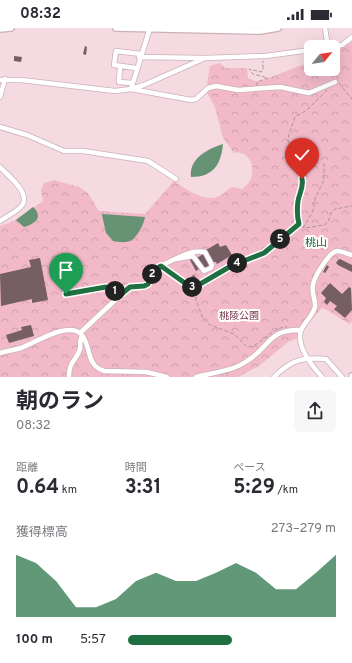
<!DOCTYPE html>
<html lang="ja">
<meta charset="utf-8">
<style>
body{margin:0;font-family:Overpass,"Noto Sans JP",sans-serif;background:#f7f7f7;color:#2b2b33;height:100vh;display:flex;flex-direction:column;font-size:15px;white-space:nowrap}
*{box-sizing:border-box;margin:0}
p{font-size:13px;color:#7c7c81}
.icon{flex:none;width:22px;height:22px;fill:none;stroke:currentColor;stroke-width:2;stroke-linecap:round;stroke-linejoin:round}
.map{position:relative;height:349px;overflow:hidden}
.drawer{display:flex;flex-direction:column;background:#fff;flex:1}
.drawer>*{flex:none}
.needle{width:26px;rotate:60deg}
.fabs{position:absolute;left:304px;top:12px;display:grid;gap:8px}
.fabs a{display:grid;place-items:center;width:36px;height:36px;border-radius:6px;background:#fff;box-shadow:0 4px 16px #0002;font-size:20px}
.pin{position:absolute;display:grid;place-items:center;width:34px;height:34px;color:#fff;margin:-41px -17px;border-radius:50% 50% 50% 0;rotate:-45deg;box-shadow:0 0 4px #0007}
.pin .icon{rotate:45deg}
.km{position:absolute;width:20px;height:20px;margin:-10px;border-radius:50%;background:#222;color:#fff;font-size:11px;line-height:20px;text-align:center}
.round{display:grid;place-items:center;flex:none;width:42px;height:42px;border-radius:6px;background:#f7f7f7}
.summary{display:flex;align-items:center;justify-content:space-between;height:68px;padding:0 16px}
h1{font-size:22px;font-weight:700;line-height:30px}
.metrics{display:grid;grid-template-columns:repeat(3,1fr);gap:6px;height:68px;padding:4px 16px}
.metrics div{display:grid;align-content:center}
.metrics b{font-size:20px;font-weight:700}
.metrics small{font-size:11px;font-weight:400}
.metrics p{font-size:11px}
.chart{height:112px;padding:8px 16px}
.chart p{display:flex;justify-content:space-between}
.chart svg{width:100%;height:72px;margin-top:4px;fill:#1f6f40;opacity:.7}
ul{padding:0 16px;list-style:none;font-size:13px}
li{display:grid;grid-template-columns:64px 48px 1fr;align-items:center;height:30px}
li i{height:10px;border-radius:5px;background:#1f6f40}
.status{display:flex;justify-content:space-between;align-items:center;height:28px;padding:0 20px;background:#fff;direction:ltr}
.status svg{height:11px;fill:currentColor}
.map>svg:first-child{display:block}
.forest{fill:url(#forest-crowns)}
.water{fill:#669373}
.building{fill:#755e64}
.lines{fill:none;stroke-linecap:round;stroke-linejoin:round}
.minor-casing{stroke:#cbb1b8;stroke-width:6}
.major-casing{stroke:#cbb1b8;stroke-width:8}
.path{stroke:#ab959b;stroke-width:1;stroke-dasharray:4 2;stroke-linecap:butt}
.minor{stroke:#fff;stroke-width:4.5}
.major{stroke:#fff;stroke-width:5.5}
.route-casing{stroke:#fff;stroke-width:8}
.route{stroke:#1f6f40;stroke-width:5}
.labels{text-anchor:middle;dominant-baseline:central;stroke-width:4;stroke-linejoin:round;paint-order:stroke}
.park-label{font-size:10px;fill:#77324a;stroke:#fff}
.neighbourhood-label{font-size:11px;fill:#176136;stroke:#fff}
</style>
<div class="status"><b>08:32</b><svg viewBox="0 0 49 12"><path d="M0 12V9h3v3zM5 12V6h3v6zM10 12V3h3v9zM15 12V0h3v12zM26 1h20v11H26zM47 4h2v5h-2z"/></svg></div>
<div class="map">
<svg width="352" height="349" viewBox="0 0 352 349">
<defs>
<pattern id="forest-crowns" width="20" height="18" patternUnits="userSpaceOnUse"><rect width="20" height="18" fill="#f2b9c9"/><path d="M2 6a3 3 0 1 1 6 0M12 15a3 3 0 1 1 6 0" fill="none" stroke="#d09fac"/></pattern>
</defs>
<rect width="100%" height="100%" fill="#f6dae1"/>
<path class="forest" d="M352,14V293L350,296C339,291 333,284 322,280L304,300L300,309L288,314L259,338L238,349H0V198L14,193L43,173L41,162L44,155L54,152L79,159L88,165L99,183L145,186L174,153C185,161 206,175 219,168C225,166 227,161 232,159L242,161C260,150 253,121 234,125L223,110L215,79L206,63L210,38L220,35L225,40H247L248,50L255,53H261L307,35L311,30V41H333V24Z"/>
<path class="water" d="M223,116C221,136 214,149 191,149C189,130 208,121 223,116Z
M33,179C44,189 35,196 24,199L16,192Z
M102,187V186L145,189C144,196 137,210 130,213C125,215 118,214 113,213L106,205Z"/>
<path class="building" d="M85,18L87,19L86,27L83,26Z
M14,28L22,29L21,34L14,33Z
M218,215L220,219L226,217L232,227L217,236L216,234H213L206,222Z
M203,226L210,237L204,241L197,230Z
M40,230L48,272L32,275V271L1,278L0,246L31,239L29,232Z
M191,230L199,241L196,243L190,232Z
M340,231L352,237V244L338,237L336,235L338,232Z
M327,237L329,239L325,245L323,244Z
M194,247L197,251L193,253L191,249Z
M330,255L342,266L349,259L351,260L352,282L345,290L334,281L337,278L330,273L327,277L324,274L326,270L321,265Z
M31,297L34,308L9,315L6,307L22,302L21,299Z"/>
<g class="lines">
<defs>
<path id="minor" d="M150,0L131,61L191,72L196,71L208,60L216,58L238,62L280,59L309,65L335,54
M325,0L328,19
M330,19L342,17L352,9
M139,29L205,30
M120,38L119,54L132,55
M136,40L114,37L116,23L141,26
M0,52H21L115,63L131,61L144,57L205,30L265,28L311,22
M0,69L5,51
M0,99L27,107L64,123H83L148,133L176,151
M0,139C7,147 29,163 23,176C19,183 7,188 0,193
M161,238C174,232 190,221 205,224L212,237L211,240L204,243L193,228L176,231
M66,266L106,259L113,262L119,268
M80,305L127,261L148,256L154,242L161,238L189,258L195,259L231,238L264,225L283,209
M0,325C7,323 14,322 21,320C35,315 68,293 81,306C92,318 85,337 104,343L146,344L167,349
M69,349C69,332 76,334 80,321C81,316 79,313 82,308
M196,349C212,345 233,343 247,333C271,318 268,301 301,302
M274,349C291,332 302,329 326,331L342,349
M322,349C312,338 294,316 302,300C306,293 313,287 315,279C316,272 311,265 313,257C314,249 329,224 337,223C341,223 348,226 352,227"/>
<path id="major" d="M116,0L260,3L278,0
M0,1L11,0
M352,349V348"/>
</defs>
<use href="#minor" class="minor-casing"/>
<use href="#major" class="major-casing"/>
<path class="path" d="M339,55L352,71
M257,58V54L268,50L253,46L249,41L261,44L263,42V33
M327,62L307,82L295,89L289,106L288,112L296,138L303,154L298,172L299,196L305,200L324,197L328,194L331,185L335,181L352,178
M303,200L313,183L315,171L324,152V135
M286,206L298,197
M196,263V272L203,291L210,297L234,306L247,319C263,318 270,299 287,299"/>
<use href="#minor" class="minor"/>
<use href="#major" class="major"/>
</g>
<g class="lines">
<defs>
<path id="route" d="M66,266L106,259L113,262L119,268L130,259L144,258L148,256L154,242L161,238L189,258L195,259L231,238L264,225L299,196C297,189 297,181 298,173C299,166 304,159 302,151"/>
</defs>
<use href="#route" class="route-casing"/>
<use href="#route" class="route"/>
</g>
<g class="labels">
<g class="park-label">
<text x="239" y="288">桃陵公園</text>
</g>
<g class="neighbourhood-label">
<text x="316" y="215">桃山</text>
</g>
</g>
</svg>
<div class="fabs">
<a><svg class="needle" viewBox="-14 -14 28 28"><path d="M0-13l5 13h-10z" fill="#e53935"/><path d="M0 13l5-13h-10z" fill="#7c7c81"/></svg></a>
</div>
<div class="pin" style="left:66px;top:266px;background:#1e9e55"><svg class="icon" aria-label="arrive" viewBox="0 0 24 24"><path d="M6 21V4h12l-3 4 3 4H6"/></svg></div>
<div class="pin" style="left:302px;top:151px;background:#d93025"><svg class="icon" aria-label="check" viewBox="0 0 24 24"><path d="M5 12l5 5 9-10"/></svg></div>
<b class="km" style="left:115px;top:263px">1</b>
<b class="km" style="left:152px;top:246px">2</b>
<b class="km" style="left:192px;top:259px">3</b>
<b class="km" style="left:237px;top:235px">4</b>
<b class="km" style="left:280px;top:211px">5</b>
</div>
<section class="drawer">
<div class="summary"><div><h1>朝のラン</h1><p>08:32</p></div><a class="round"><svg class="icon" aria-label="share" viewBox="0 0 24 24"><path d="M12 15V3M7 8l5-5 5 5M5 13v7h14v-7"/></svg></a></div>
<div class="metrics">
<div><p>距離</p><b>0.64<small> km</small></b></div>
<div><p>時間</p><b>3:31</b></div>
<div><p>ペース</p><b>5:29<small> /km</small></b></div>
</div>
<div class="chart"><p><span>獲得標高</span>273–279 m</p>
<svg viewBox="0 0 160 44" preserveAspectRatio="none"><path d="M0 44V6L10 11L20 22L30 38L40 38L50 33L60 22L70 17L80 22L90 22L100 17L110 11L120 17L130 27L140 27L150 17L160 6V44z"/></svg>
</div>
<ul>
<li><b>100 m</b>5:57<i style="width:50%"></i></li>
</ul>
</section>
